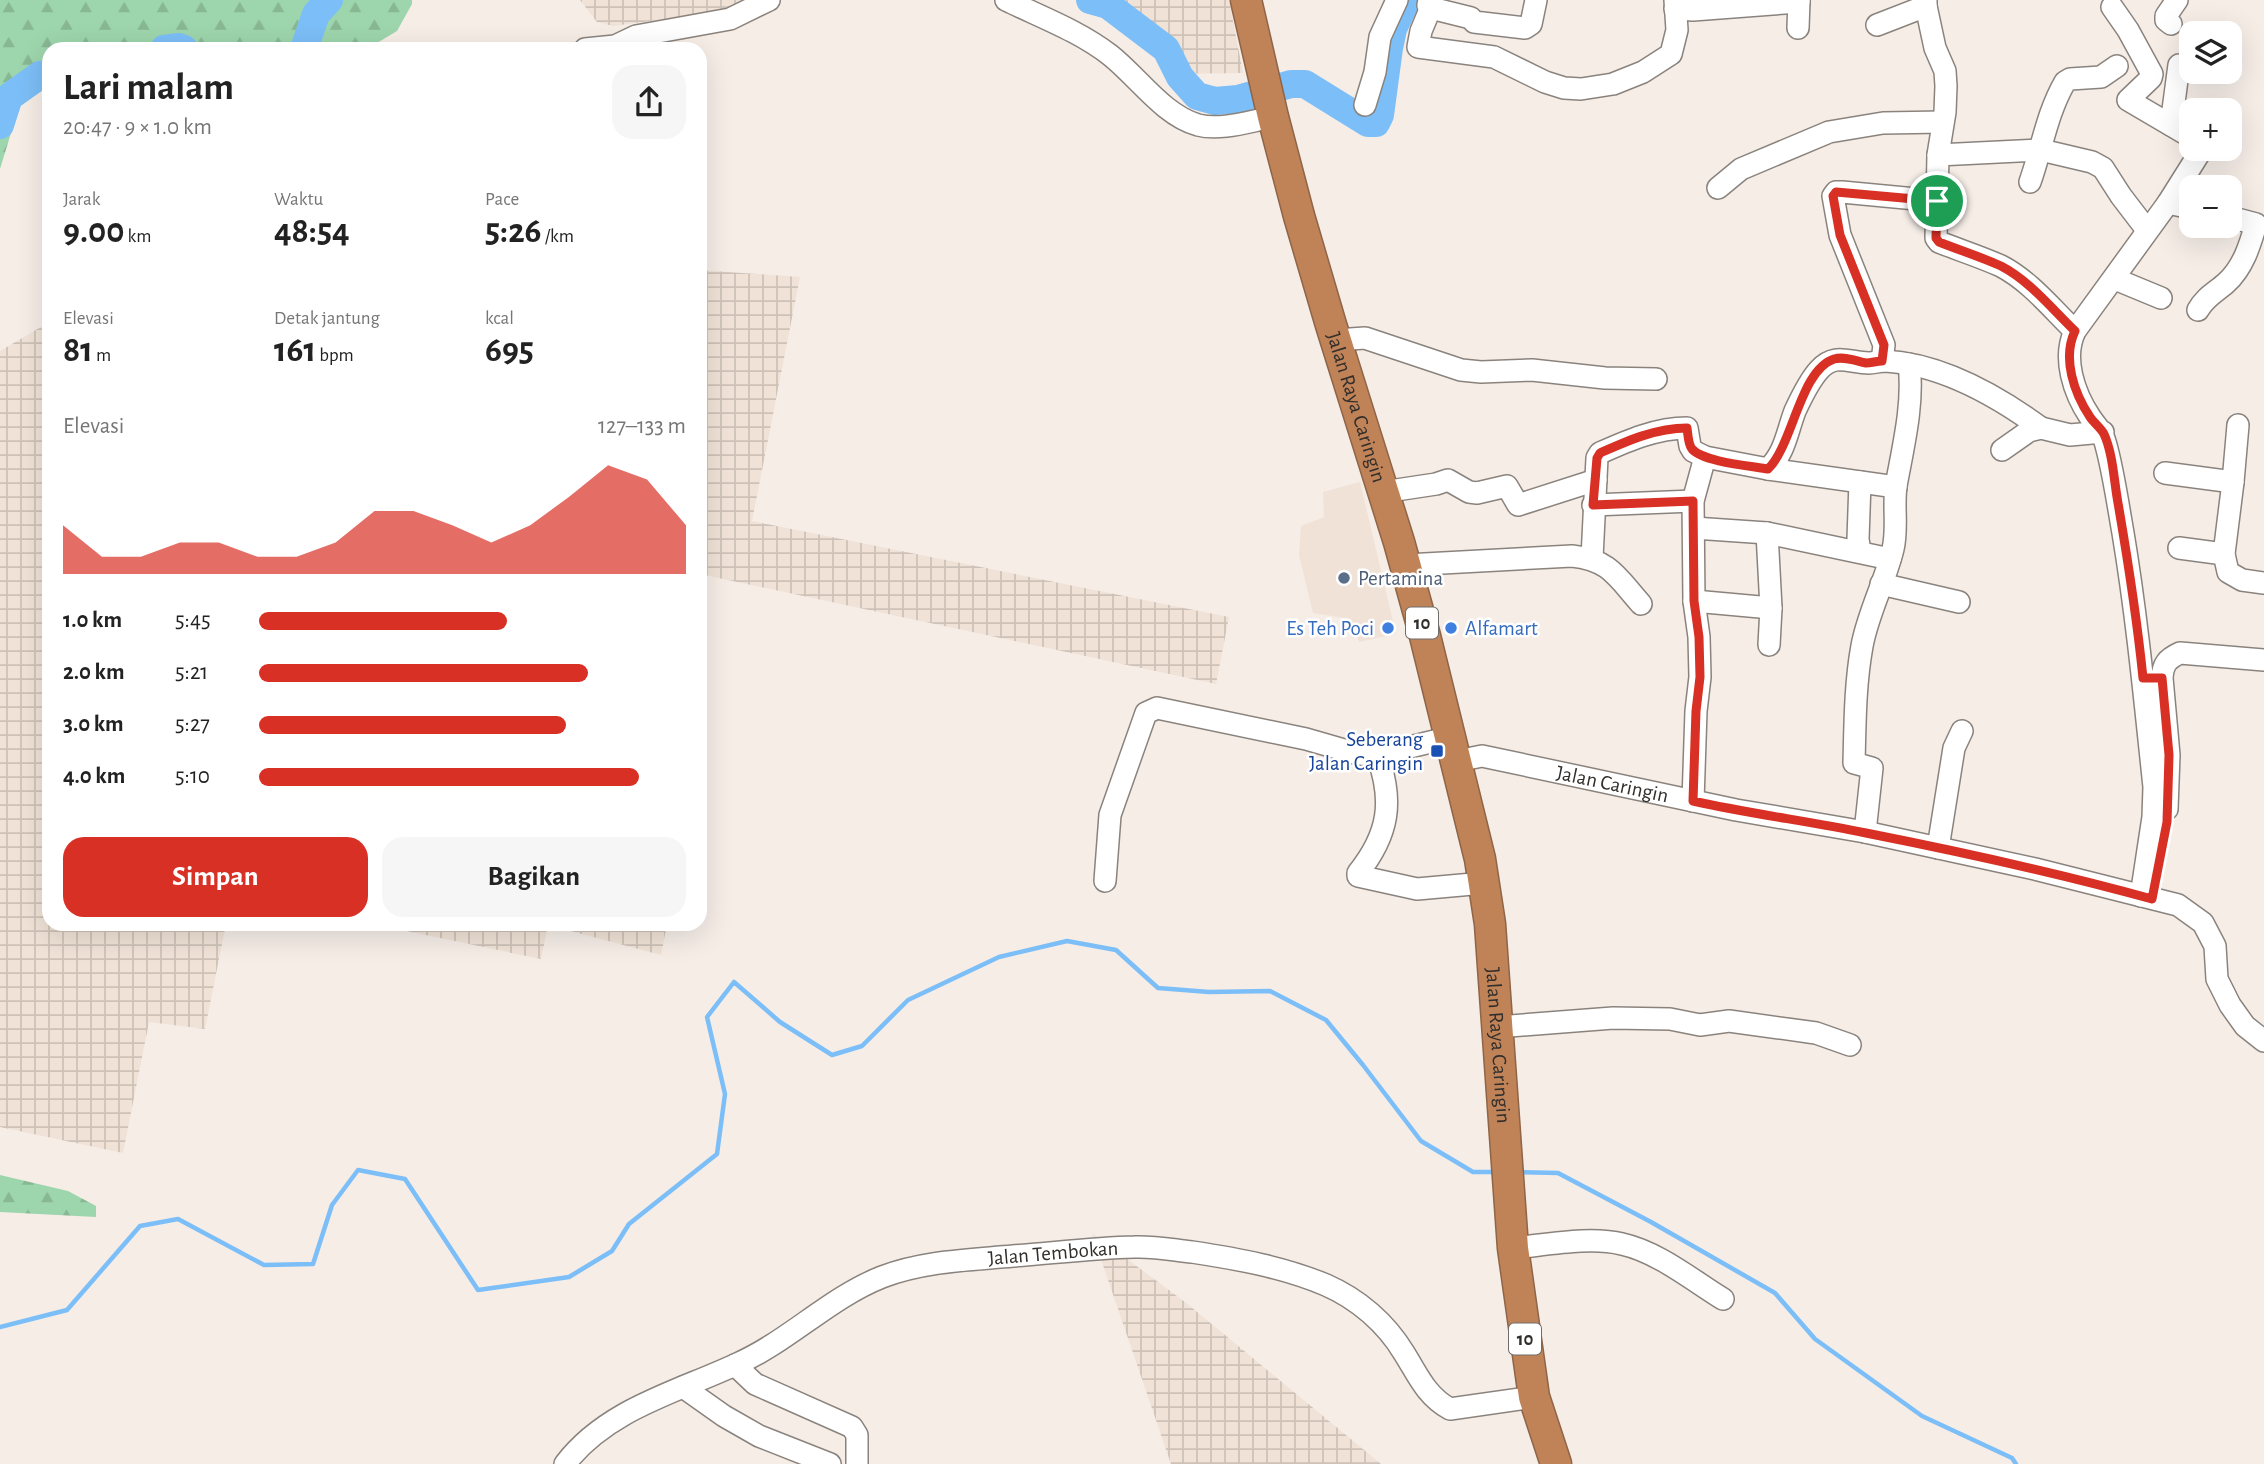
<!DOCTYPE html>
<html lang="id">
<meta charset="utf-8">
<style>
body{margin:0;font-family:"Alegreya Sans",sans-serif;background:#f6f6f6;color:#222;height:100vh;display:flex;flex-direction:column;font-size:26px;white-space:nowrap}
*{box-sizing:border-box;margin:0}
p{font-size:23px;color:#767676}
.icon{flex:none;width:38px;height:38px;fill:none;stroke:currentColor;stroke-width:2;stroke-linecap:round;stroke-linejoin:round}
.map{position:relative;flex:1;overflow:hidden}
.details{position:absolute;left:42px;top:42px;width:665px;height:889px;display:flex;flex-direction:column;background:#fff;border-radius:21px;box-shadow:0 7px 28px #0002}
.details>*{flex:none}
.buttons{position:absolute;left:2179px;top:21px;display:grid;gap:14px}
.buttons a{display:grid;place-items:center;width:63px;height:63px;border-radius:14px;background:#fff;box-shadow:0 7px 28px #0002;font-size:35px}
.pin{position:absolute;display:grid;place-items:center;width:60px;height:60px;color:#fff;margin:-30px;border:4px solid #fff;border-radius:50%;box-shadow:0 2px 7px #0007}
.round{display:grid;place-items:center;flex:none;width:74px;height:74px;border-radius:21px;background:#f6f6f6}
.overview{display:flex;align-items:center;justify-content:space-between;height:119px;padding:0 21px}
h1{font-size:38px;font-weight:700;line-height:52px}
.metrics{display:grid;grid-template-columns:repeat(3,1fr);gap:10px;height:119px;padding:7px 21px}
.metrics div{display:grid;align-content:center}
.metrics b{font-size:35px;font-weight:700}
.metrics small{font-size:19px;font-weight:400}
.metrics p{font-size:19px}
.chart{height:196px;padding:14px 21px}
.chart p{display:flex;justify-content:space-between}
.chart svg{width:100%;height:126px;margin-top:7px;fill:#d93025;opacity:.7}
.cta{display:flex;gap:14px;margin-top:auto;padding:14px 21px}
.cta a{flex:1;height:80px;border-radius:21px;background:#d93025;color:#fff;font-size:28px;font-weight:700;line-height:80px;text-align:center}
.cta a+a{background:#f6f6f6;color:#222}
ul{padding:0 21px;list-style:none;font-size:23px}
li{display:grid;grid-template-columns:112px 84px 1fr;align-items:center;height:52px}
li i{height:18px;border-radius:9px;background:#d93025}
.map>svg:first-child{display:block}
.built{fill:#f0e2d6}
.industrial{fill:url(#industrial-grid)}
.forest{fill:url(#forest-firs)}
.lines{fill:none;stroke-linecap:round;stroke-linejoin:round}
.stream{stroke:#7cbef7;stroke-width:4.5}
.river{stroke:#7cbef7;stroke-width:28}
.minor-casing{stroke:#8a837d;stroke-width:24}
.highway-casing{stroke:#8e6548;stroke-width:33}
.minor{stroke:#fff;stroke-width:21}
.highway{stroke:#c08257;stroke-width:30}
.route-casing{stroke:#fff;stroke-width:14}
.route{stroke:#d93025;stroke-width:9}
.service-dot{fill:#5c6f8a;stroke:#fff;stroke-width:2.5}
.shop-dot{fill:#3f7fe0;stroke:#fff;stroke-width:2.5}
.transit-dot{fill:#1a4fb4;stroke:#fff;stroke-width:2.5}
.labels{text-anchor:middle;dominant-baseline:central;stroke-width:5;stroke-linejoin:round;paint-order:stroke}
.shield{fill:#fff;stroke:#6f6d6b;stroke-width:2}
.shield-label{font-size:19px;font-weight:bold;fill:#312e2c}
.street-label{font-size:21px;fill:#312e2c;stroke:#fff}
.service-label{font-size:21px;fill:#4e5e75;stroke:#fff;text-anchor:start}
.shop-label{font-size:21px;fill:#366cbe;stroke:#fff;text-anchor:end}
.transit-label{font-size:21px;fill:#164399;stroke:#fff;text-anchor:end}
</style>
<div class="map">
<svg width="2264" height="1464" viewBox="0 0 2264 1464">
<defs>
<pattern id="industrial-grid" width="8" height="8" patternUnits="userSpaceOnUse" patternTransform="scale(1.75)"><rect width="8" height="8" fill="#f0e2d6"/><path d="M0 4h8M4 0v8" fill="none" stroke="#cec2b8"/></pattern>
<pattern id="forest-firs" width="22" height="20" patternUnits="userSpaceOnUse" patternTransform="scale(1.75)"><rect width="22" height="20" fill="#9dd5ac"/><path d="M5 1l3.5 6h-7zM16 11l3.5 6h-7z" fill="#88b794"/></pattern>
</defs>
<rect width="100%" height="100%" fill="#f6ede7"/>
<path class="built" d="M1360,482L1396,634L1359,642L1351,619L1313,613L1299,555L1301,526L1324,517L1323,492Z"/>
<path class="industrial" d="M580,0H758L695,15L613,26L597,22Z
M1079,0H1229L1243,73L1171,74L1156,47L1108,10Z
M700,270L800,277L752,521L1229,617L1216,684L700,574Z
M46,324L49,325V924H226L205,1029L149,1022L123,1153L0,1127V351Z
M373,924H667L661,955L548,925L541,959Z
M1092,1233L1185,1302L1381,1464H1171Z"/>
<path class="forest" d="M0,0H412V4L397,31L367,49H49V79L22,97L0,169Z
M0,1175L68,1191L96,1206V1217L0,1212Z"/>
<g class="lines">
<path class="stream" d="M1518,1172L1558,1173L1651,1222L1775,1293L1815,1339L1922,1416L2012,1458L2016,1464
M0,1327L67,1310L140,1226L178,1219L264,1265L313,1264L332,1205L358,1170L405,1179L478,1290L569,1277L612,1251L629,1224L717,1154L725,1094L707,1017L734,982L780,1022L832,1055L862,1046L908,1000L999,957L1067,941L1116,950L1158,988L1209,992L1270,991L1326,1020L1363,1065L1421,1141L1473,1172H1496"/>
<path class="river" d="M1090,0L1108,5L1166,49L1180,77L1197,96L1215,101L1238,99L1291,84H1305L1368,123H1376L1380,115L1389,48L1393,29L1405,3
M164,49L179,47L184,49
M304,49L316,14L329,0
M0,125L9,97L40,75L49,74"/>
<defs>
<g id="minor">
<path d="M1006,0C1041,17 1079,31 1110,55C1138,77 1163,115 1198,125C1221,131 1250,121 1273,117"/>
<path d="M1429,0L1428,5L1435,9L1471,18L1474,22L1525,28L1531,24L1536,0"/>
<path d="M1431,7L1421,31L1418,47L1494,57L1545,82L1564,88L1581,89L1613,84L1643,72L1671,54L1677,30L1675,0"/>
<path d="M2112,7L2128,30L2152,74L2151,78L2128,100L2191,137"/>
<path d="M1675,9L1693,10L1799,2"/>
<path d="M2171,24L2166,20V16L2177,0"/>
<path d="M1877,25L1926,6V0"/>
<path d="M1798,28L1799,0"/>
<path d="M585,49L615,46L636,36L730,19L769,0"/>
<path d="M1365,105L1375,72L1380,37L1397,0"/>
<path d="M2171,125L2179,65"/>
<path d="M1938,155L2041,150L2092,162L2103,168L2121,196L2147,230"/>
<path d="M2030,182C2042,148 2047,113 2065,82L2070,79L2101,77L2117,66"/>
<path d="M1718,188L1741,169L1829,132L1883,123L1943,122"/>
<path d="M1937,201L1936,238L1939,242C1959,250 1981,257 2001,266C2030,281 2052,309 2075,331"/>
<path d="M2168,203L2191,208"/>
<path d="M2115,279L2161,298"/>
<path d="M2198,310C2205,297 2216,292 2226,283C2243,268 2250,245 2256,224L2230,217"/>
<path d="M1337,344L1350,339L1365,338L1461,370L1481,372L1532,370L1605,378L1656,379"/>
<path d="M1882,361L1884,345L1840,235L1833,196L1836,192H1842L1937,201L1938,155L1945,112L1946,86L1945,71L1935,48L1926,6"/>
<path d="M2002,450L2029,431L2041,428L2070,435L2103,432"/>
<path d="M1768,469C1785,453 1787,432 1795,411C1801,398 1810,380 1819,370C1835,352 1849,363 1869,363C1874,363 1879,361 1885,361C1942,364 1996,395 2041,428"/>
<path d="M2165,473L2233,482L2224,554L2228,572L2242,580L2264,583"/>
<path d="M2233,482L2238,425"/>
<path d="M1383,492L1436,484L1448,480L1469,492L1477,493L1507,486L1518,505L1596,480"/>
<path d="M1593,505L1693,501"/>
<path d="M1694,528L1767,533L1890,559"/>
<path d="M1767,533L1771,608L1769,645"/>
<path d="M2179,548L2224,554"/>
<path d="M1860,552L1858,539L1860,482"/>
<path d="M1592,558L1597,458L1600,453C1627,441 1656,428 1687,428L1690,446L1693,451L1705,457L1768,469L1896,487"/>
<path d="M1406,565L1572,556C1610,560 1617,577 1641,604"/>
<path d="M1881,584L1959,602"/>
<path d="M1694,601L1771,608"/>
<path d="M1377,755C1394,801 1389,834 1358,873V876L1417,889L1484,883"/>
<path id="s1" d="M1457,761L1482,756L1736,810L1865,832L2035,869L2178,905L2203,923L2215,946L2217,979L2230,1005L2245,1026L2264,1041"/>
<path d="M1693,801L1696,711L1700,677L1699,637L1694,601L1693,501L1705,457"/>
<path d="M2167,809L2169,755L2162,678C2163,664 2167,659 2180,653L2264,660"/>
<path d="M1865,832L1872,768L1854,763C1855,725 1855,684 1862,646C1868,613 1885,582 1893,549C1898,528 1893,507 1896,486C1903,447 1914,404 1909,364"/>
<path d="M1938,848L1954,748L1962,731"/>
<path d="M1105,881L1110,815L1146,713L1157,708L1306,739L1358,754L1377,755L1451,737"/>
<path d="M2141,896L2153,817L2154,787C2145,702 2137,617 2123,533C2118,505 2114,476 2107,449C2102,429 2100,432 2090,417C2074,393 2062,358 2075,331L2168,203L2202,149"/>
<path d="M1497,1027L1613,1018L1670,1019L1700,1025L1729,1021L1816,1033L1850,1045"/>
<path d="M1513,1248C1546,1245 1590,1236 1622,1244C1658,1252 1692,1280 1723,1299"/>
<path d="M735,1365L755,1384L852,1427L857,1435V1464"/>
<path d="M683,1387L724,1416L759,1436L830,1464"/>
<path id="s2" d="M565,1464C607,1409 677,1392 737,1364C789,1341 829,1298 882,1277C923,1261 970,1260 1013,1256C1053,1253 1094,1248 1134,1247C1154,1246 1173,1250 1192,1252C1238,1259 1283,1267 1326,1285C1358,1299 1386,1323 1404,1353C1418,1375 1426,1396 1450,1409L1534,1397"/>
</g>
<g id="highway">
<path id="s3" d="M1246,0L1273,117L1299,216L1331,325L1399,542L1425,636L1480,859L1490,924L1513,1248L1534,1397L1556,1464"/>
</g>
</defs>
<use href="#minor" class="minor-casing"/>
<use href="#highway" class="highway-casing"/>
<use href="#minor" class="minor"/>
<use href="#highway" class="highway"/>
</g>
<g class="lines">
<defs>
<path id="route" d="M1836,192L1937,201L1936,238L1939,242C1959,250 1981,257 2001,266C2030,281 2052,309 2075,331C2062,358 2074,393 2090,417C2094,423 2101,428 2104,434C2113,454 2114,481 2118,503C2128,561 2137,619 2143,678H2162L2169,755L2167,822L2152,899C2058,873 1962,852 1866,833C1809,821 1750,814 1693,801L1696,711L1700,677L1699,637L1694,601L1693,501L1593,505L1597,458L1600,453C1627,441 1656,428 1687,428C1688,434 1688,444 1692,449C1703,462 1752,466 1768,469C1793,445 1800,370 1834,359C1845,356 1856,361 1866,363C1871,363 1877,361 1882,361L1884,345L1840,235L1833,196Z"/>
</defs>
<use href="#route" class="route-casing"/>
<use href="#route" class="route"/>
</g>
<circle class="service-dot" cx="1344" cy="578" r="7"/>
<g class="shop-dot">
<circle cx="1388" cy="628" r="7"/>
<circle cx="1451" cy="628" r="7"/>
</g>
<rect class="transit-dot" x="1430" y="744" width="14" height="14" rx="3.5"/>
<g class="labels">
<g class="shield">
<rect x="1406" y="607.5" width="32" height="31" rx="5"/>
<rect x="1509" y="1323.5" width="32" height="31" rx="5"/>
</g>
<g class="shield-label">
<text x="1422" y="623">10</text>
<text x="1525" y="1339">10</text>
</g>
<g class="street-label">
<text stroke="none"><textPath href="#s3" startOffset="422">Jalan Raya Caringin</textPath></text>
<text stroke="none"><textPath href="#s1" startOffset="159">Jalan Caringin</textPath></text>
<text stroke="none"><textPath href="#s3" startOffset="1078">Jalan Raya Caringin</textPath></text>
<text stroke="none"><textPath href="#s2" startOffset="544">Jalan Tembokan</textPath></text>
</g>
<g class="service-label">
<text x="1358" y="578">Pertamina</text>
</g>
<g class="shop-label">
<text x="1374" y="628">Es Teh Poci</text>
<text x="1465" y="628" text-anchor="start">Alfamart</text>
</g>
<g class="transit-label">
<text x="1423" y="739">Seberang<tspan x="1423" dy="24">Jalan Caringin</tspan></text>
</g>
</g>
</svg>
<div class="buttons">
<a><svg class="icon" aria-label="layers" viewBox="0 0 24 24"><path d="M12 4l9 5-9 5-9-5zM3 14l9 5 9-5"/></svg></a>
<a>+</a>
<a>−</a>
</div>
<div class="pin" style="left:1937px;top:201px;background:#1e9e55"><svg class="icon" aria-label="arrive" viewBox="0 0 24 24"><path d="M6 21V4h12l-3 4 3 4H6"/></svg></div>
<section class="details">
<div class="overview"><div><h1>Lari malam</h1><p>20:47 · 9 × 1.0 km</p></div><a class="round"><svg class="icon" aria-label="share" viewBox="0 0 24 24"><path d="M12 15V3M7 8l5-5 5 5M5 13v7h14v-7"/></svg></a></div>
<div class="metrics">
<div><p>Jarak</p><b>9.00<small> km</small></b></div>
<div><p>Waktu</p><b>48:54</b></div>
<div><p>Pace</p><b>5:26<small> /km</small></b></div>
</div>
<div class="metrics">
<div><p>Elevasi</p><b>81<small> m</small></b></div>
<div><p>Detak jantung</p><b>161<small> bpm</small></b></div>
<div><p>kcal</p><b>695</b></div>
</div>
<div class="chart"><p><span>Elevasi</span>127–133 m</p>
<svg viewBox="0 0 160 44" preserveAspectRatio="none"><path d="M0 44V27L10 38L20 38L30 33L40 33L50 38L60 38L70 33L80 22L90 22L100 27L110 33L120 27L130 17L140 6L150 11L160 27V44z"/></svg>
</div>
<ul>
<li><b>1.0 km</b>5:45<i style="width:58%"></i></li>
<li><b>2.0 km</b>5:21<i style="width:77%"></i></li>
<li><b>3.0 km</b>5:27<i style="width:72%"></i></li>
<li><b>4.0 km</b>5:10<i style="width:89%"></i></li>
</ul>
<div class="cta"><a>Simpan</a><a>Bagikan</a></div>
</section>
</div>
